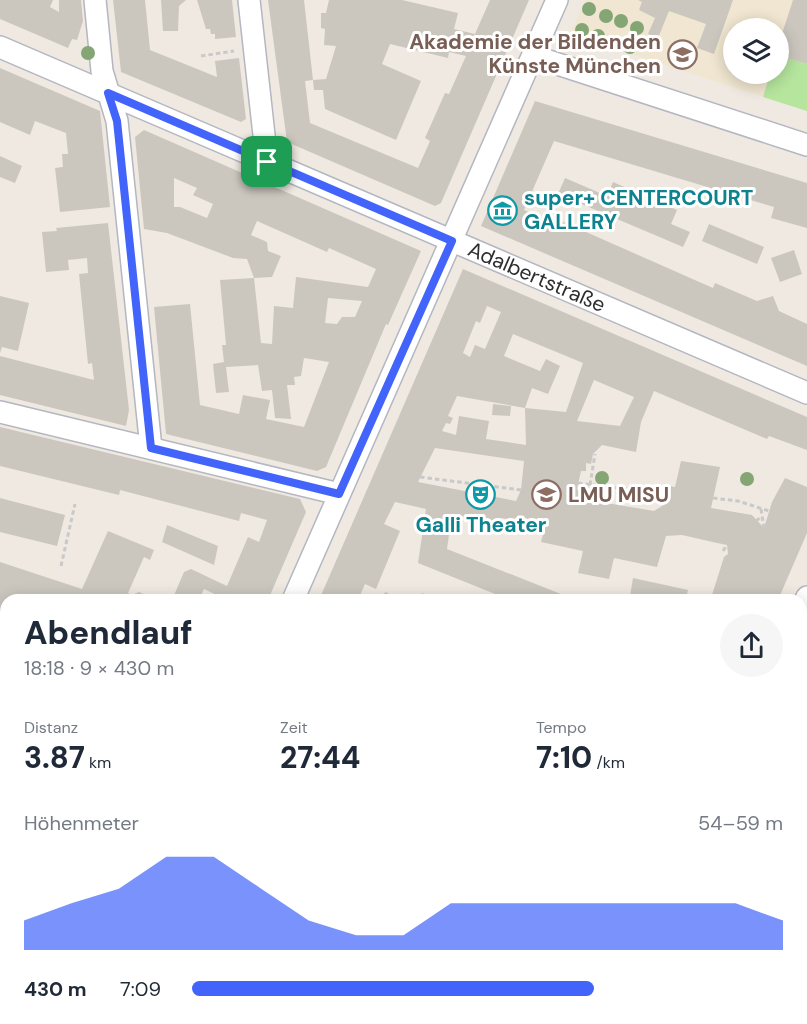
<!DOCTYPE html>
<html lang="de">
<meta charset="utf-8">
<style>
body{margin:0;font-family:"DM Sans",sans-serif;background:#f6f6f7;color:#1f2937;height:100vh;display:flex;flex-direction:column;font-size:22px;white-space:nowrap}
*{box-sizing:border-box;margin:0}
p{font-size:20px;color:#747a83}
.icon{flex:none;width:33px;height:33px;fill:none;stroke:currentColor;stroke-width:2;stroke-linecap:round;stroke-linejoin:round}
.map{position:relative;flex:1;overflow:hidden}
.sheet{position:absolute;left:0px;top:594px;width:807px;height:430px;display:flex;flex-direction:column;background:#fff;border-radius:18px 18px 0 0;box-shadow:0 3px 15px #0003}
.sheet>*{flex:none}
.controls{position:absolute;left:723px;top:18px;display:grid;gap:12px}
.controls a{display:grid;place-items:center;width:66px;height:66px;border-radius:50%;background:#fff;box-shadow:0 3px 15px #0003;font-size:30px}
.pin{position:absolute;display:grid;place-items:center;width:51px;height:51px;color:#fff;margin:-26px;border-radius:12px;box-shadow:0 3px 9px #0006}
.round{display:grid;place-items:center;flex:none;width:63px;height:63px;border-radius:32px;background:#f6f6f7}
.overview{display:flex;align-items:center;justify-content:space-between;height:102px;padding:0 24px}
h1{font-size:33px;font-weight:800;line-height:45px}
.metrics{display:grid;grid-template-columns:repeat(3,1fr);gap:9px;height:102px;padding:6px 24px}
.metrics div{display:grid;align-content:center}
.metrics b{font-size:30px;font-weight:800}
.metrics small{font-size:16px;font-weight:400}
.metrics p{font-size:16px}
.chart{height:168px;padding:12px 24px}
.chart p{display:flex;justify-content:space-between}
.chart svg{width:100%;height:108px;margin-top:6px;fill:#4264fb;opacity:.7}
ul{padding:0 24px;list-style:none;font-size:20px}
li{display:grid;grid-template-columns:96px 72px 1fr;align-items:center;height:45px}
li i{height:15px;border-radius:8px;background:#4264fb}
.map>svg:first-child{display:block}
.education{fill:#f0e6d1;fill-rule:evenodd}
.green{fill:#b6e59e}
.building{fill:#cbc7bf;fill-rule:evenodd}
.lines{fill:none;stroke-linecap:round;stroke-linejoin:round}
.street-casing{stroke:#b4b7c1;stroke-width:24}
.path{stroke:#c9c9c9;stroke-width:3;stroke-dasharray:4.5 3;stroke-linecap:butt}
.street{stroke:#fff;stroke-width:21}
.tree{fill:#84a574}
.route-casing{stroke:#fff;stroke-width:12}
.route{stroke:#4264fb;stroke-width:8}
.labels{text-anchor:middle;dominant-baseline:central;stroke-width:6;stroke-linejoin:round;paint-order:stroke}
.education-label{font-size:21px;font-weight:bold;fill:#785e54;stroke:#fff;text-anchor:end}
.culture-label{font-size:21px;font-weight:bold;fill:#0d838f;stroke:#fff;text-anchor:start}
.street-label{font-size:21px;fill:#2e2e2e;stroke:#fff}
</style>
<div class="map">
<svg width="807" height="1024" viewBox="0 0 807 1024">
<rect width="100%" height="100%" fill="#efe9e1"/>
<path class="education" d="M586,0H807V111L570,34ZM734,28H778V74H734Z
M807,655V1024H651L654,1018H801V669Z"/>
<path class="green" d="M779,55L807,64V111L763,97L770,74H778Z
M801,974L807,976V1024H708L710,1019L801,1018Z"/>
<path class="building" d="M0,0H53L50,7L59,12V0H81L83,21L77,40L72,39L68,48L0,19Z
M113,0H145L150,50L217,77L215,61L239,58L246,119L241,122L121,72Z
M161,0H186L179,6L178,31H163Z
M197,0H232L236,37L215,39V34H211L210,29H206Z
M268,0H304L313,80L326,79L336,46L324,45L325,29L321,28V13H326L329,0H402L458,13L454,29L475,34L490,0H529L441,203L435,206L287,142ZM390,44L448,58L449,52L466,56L449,94L445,93L425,138L430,141L418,168L310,123L305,81L313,80L314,90H323L325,109L396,140L421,81L382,64Z
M638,0H733L714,54L697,48L706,24L669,11L658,38L648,34L655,18L639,10L642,2Z
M793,0H807V64L778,55V46Z
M0,68L100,111L110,207L60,212L55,168L63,167L62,154H68L66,133L35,121L30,135L0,122Z
M535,101L807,183V228L771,218L774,207L554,141L524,210L551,221L552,217L713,288L715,283L757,301L773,296L779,311L807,324V366L481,226Z
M144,130L421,251L388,325L386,324L326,467L317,471L166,434L154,307L190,304L200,405L239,414L243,395L270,400L266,419L304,427L329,362L304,358L301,376L294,377L295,385H287L291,419L275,418L272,390L262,391L258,365L226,367L229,392L216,393L213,364L224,362L222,345H226L220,280L254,278L247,259L233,258L167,233L144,229L135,137ZM174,178L197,188L193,195L213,204L207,218L180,207H174ZM257,221L327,252L329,248L376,269L368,287L296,277L293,308L274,306L272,344L261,343L254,278L272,277L281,256L268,251L267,242L251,235ZM328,298L362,301L355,317H342L337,324L325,323Z
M0,156L22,166L15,183L0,177Z
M565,178L607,196L613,182L677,210L671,224L690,232L683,247L558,194Z
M108,223L129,410L126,426L0,395V356L94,380L92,363L88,364L79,274L88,273L87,258L68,260L69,270L46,272L42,232L57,231L56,228Z
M709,224L764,247L757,264L702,241Z
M794,250L802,274L780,282L771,258Z
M463,269L807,417V450L769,436L767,439L654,391L641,422L636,452L602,445L593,454L591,464L586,463V471H581L577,489L589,500L654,511L667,503L669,486L675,487L681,461L720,467L711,508L752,515L764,528L772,502L785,478L807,487V533L778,600H731L712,595L724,557L728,554L727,545L717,543L682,535L666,536L657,567L614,558L609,579L578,573L583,551L541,542L545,527L502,518L500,525L452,514L447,549L576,600H510L418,563L426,509L395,502L384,524L400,531L376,589L365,584L358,600H319ZM487,306L501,312L485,349L475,345L470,357L463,353L476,321L480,323ZM513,334L583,363L566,412L525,408L526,445L486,439L489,421L459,416L456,435L442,431L446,423L450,424L453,418L448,416L457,396L525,408L532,388L548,394L560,366L546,359L540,371L504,356ZM594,380L634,397L620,426L577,421ZM435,448L524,461L521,490L516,501L418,482Z
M0,296L29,303L18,351L2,347L0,353Z
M493,404L511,406L510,416L492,415Z
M0,427L300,499L306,512L268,600H227L204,589L199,600H172L184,572L191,569L227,586L248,537L259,542L267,520L241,513L239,521L120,490L119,495L0,466Z
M0,498L65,515L57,546L0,532Z
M167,525L218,546L214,565L162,542Z
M108,531L154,550L150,560L144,557L128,593L132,595L139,592L157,600H6V654L2,664L6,665V765L0,762V710L3,703L0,701V562L82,589Z
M633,578L688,590L686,598L692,600H640L630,596Z
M385,592L403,600H382Z
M422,593L439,600H419Z
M807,752V848L802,859L807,862V976L801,974V766Z
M0,816L6,819V854L0,852Z
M0,905L6,908V952L0,949Z
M6,989V1018H39L38,1021L46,1024H9L0,1020V1002Z
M55,1018H86L83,1024H52Z
M136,1018H173L170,1024H133Z
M192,1018H276L289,1024H189Z
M388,1018H487L484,1024H401Z
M512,1018H595L592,1024H510Z
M710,1018L708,1024H651L657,1018Z"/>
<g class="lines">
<defs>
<g id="street">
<path d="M95,0L102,71L117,121L151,448"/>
<path d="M249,0L267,162"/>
<path id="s1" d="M0,47L807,393"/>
<path d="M533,56L807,145"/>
<path d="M0,412L339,494"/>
<path d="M293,600L557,0"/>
<path d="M801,610L807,597"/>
<path d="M0,876L6,879"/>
<path d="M332,1018L345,1024"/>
<path d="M109,1024L112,1018"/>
<path d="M619,1024L622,1018"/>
</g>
</defs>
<use href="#street" class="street-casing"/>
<path class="path" d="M201,56L234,51
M420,477L521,490
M578,483L668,494
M590,485L595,454
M713,498L738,501L769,511
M761,509L764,528
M756,521L761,517
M723,551L727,545
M61,566L75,504
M801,671L807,674
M801,1018H807
M717,1024L719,1018
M757,1024L760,1018"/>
<use href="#street" class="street"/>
</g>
<g class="tree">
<circle cx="589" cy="9" r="7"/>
<circle cx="606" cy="16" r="7"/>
<circle cx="621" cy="21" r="7"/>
<circle cx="637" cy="28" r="7"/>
<circle cx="582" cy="30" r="7"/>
<circle cx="598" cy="36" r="7"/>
<circle cx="614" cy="42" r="7"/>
<circle cx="630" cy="47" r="7"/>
<circle cx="88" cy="53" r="7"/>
<circle cx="602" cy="478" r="7"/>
<circle cx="747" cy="479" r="7"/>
</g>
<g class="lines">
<defs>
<path id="route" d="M108,93L452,241L339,494L151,448L117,121Z"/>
</defs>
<use href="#route" class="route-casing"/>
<use href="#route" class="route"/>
</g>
<defs>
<symbol id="university-ring" viewBox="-11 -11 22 22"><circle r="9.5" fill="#fff" stroke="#8d6e63" stroke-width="1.5"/><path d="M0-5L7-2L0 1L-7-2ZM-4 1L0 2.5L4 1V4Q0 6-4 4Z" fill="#8d6e63"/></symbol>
<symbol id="museum-ring" viewBox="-11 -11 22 22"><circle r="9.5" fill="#fff" stroke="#0f9aa8" stroke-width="1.5"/><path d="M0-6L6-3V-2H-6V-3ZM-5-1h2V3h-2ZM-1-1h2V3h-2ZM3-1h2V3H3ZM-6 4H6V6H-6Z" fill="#0f9aa8"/></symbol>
<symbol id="theatre-ring" viewBox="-11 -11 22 22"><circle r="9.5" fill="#fff" stroke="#0f9aa8" stroke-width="1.5"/><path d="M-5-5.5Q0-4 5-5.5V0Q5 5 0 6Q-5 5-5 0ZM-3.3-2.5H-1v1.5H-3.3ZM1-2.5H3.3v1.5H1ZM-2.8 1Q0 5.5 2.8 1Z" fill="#0f9aa8"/></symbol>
</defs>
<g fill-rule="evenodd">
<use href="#university-ring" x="666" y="38" width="33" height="33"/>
<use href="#museum-ring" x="486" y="194" width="33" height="33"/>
<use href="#theatre-ring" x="464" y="478" width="33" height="33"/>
<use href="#university-ring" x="530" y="478" width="33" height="33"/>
</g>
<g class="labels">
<g class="education-label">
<text x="661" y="42">Akademie der Bildenden<tspan x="661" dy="24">Künste München</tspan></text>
<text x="568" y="495" text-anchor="start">LMU MISU</text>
</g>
<g class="culture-label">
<text x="524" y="198">super+ CENTERCOURT<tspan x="524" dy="24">GALLERY</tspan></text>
<text x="481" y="525" text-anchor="middle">Galli Theater</text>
</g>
<g class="street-label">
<text stroke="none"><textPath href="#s1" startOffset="584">Adalbertstraße</textPath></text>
</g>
</g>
</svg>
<div class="controls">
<a><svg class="icon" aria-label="layers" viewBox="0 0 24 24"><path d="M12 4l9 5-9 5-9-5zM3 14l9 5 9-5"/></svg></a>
</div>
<div class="pin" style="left:267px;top:162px;background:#1e9e55"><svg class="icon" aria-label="arrive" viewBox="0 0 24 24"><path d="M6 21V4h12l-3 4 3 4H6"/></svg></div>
<section class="sheet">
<div class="overview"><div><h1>Abendlauf</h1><p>18:18 · 9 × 430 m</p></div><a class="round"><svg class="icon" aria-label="share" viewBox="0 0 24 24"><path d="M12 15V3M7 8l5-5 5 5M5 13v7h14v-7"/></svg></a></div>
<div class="metrics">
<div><p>Distanz</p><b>3.87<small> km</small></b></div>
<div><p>Zeit</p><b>27:44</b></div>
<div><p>Tempo</p><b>7:10<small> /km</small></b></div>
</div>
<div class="chart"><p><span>Höhenmeter</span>54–59 m</p>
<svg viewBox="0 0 160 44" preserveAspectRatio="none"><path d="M0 44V32L10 25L20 19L30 6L40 6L50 19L60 32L70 38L80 38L90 25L100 25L110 25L120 25L130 25L140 25L150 25L160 32V44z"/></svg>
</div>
<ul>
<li><b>430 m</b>7:09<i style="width:68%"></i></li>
</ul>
</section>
</div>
